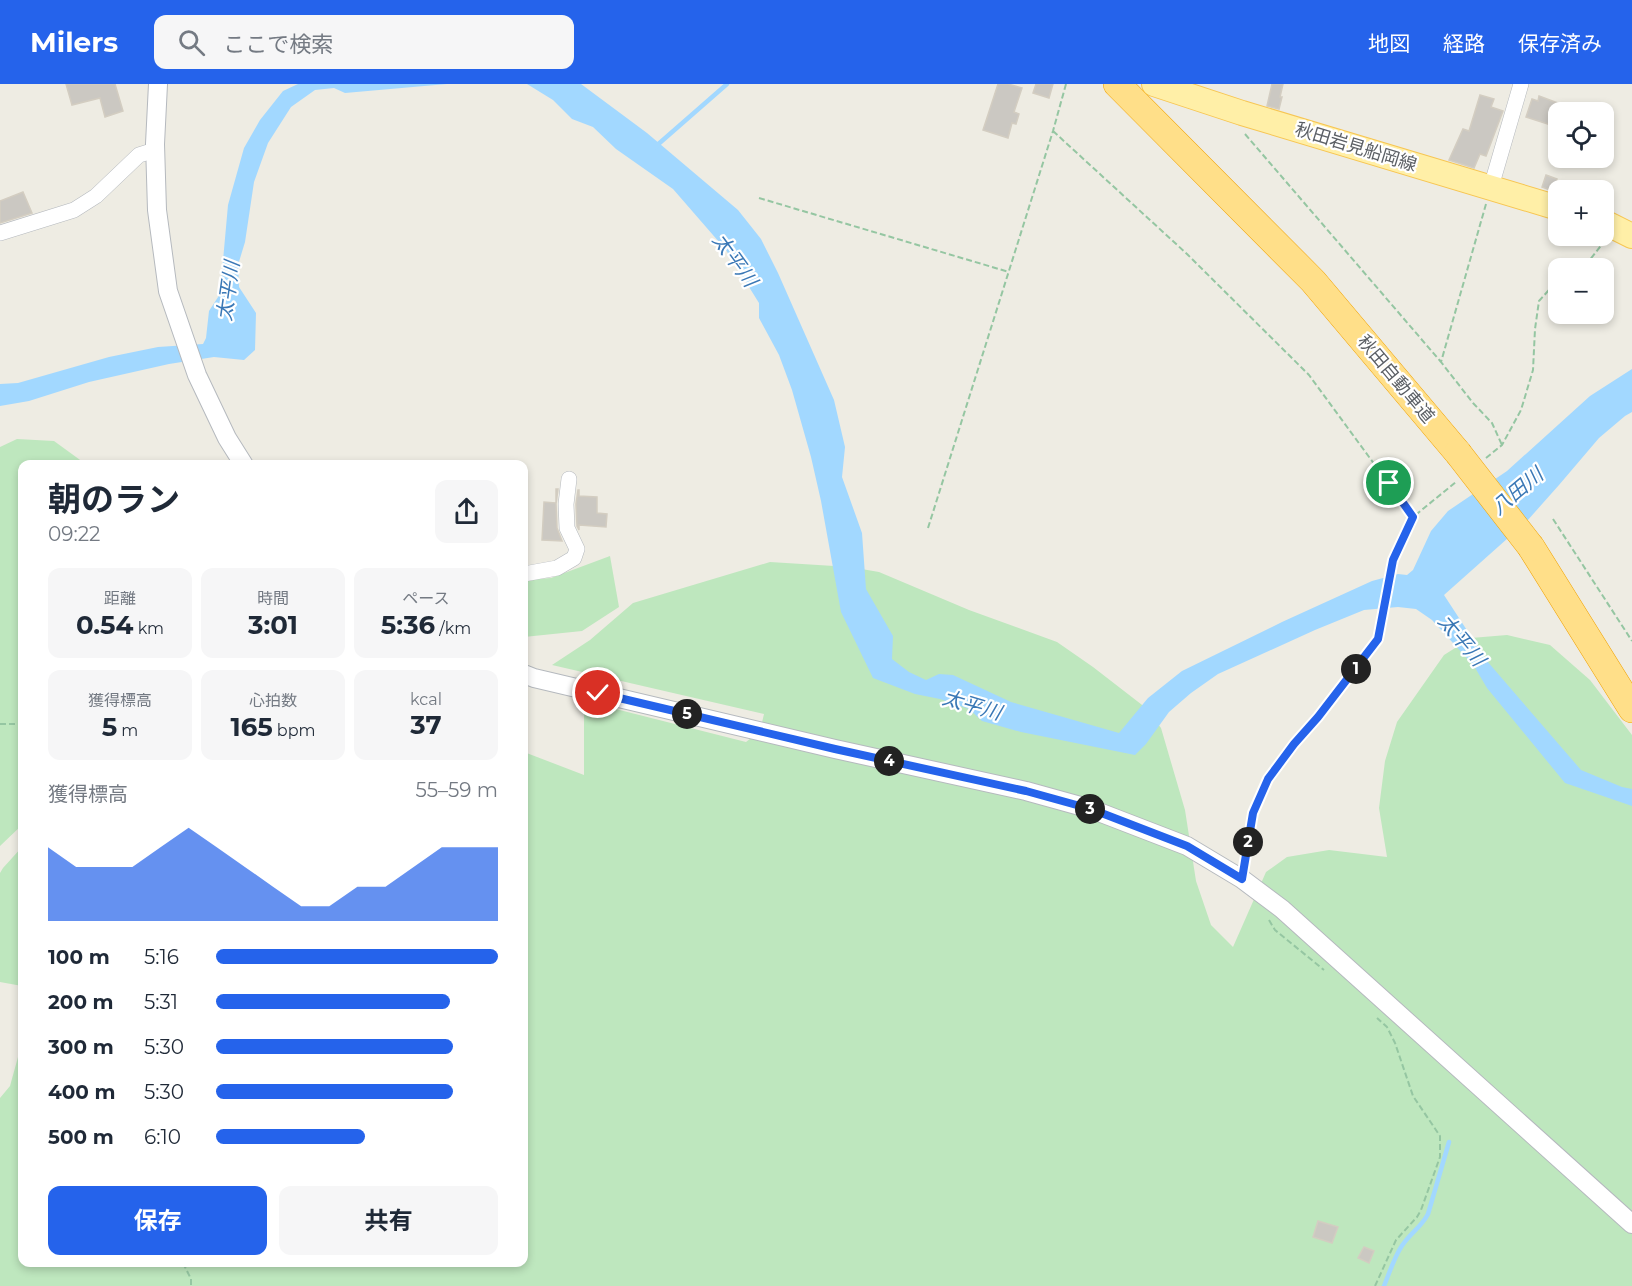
<!DOCTYPE html>
<html lang="ja">
<meta charset="utf-8">
<style>
body{margin:0;font-family:Montserrat,"Noto Sans JP",sans-serif;background:#f6f6f7;color:#1f2937;height:100vh;display:flex;flex-direction:column;font-size:22px;white-space:nowrap}
*{box-sizing:border-box;margin:0}
p{font-size:20px;color:#747a83}
.icon{flex:none;width:33px;height:33px;fill:none;stroke:currentColor;stroke-width:2;stroke-linecap:round;stroke-linejoin:round}
.map{position:relative;flex:1;overflow:hidden}
.panel{position:absolute;left:18px;top:376px;width:510px;height:807px;display:flex;flex-direction:column;background:#fff;border-radius:12px;box-shadow:0 3px 9px #0003}
.panel>*{flex:none}
.fabs{position:absolute;left:1548px;top:18px;display:grid;gap:12px}
.fabs a{display:grid;place-items:center;width:66px;height:66px;border-radius:12px;background:#fff;box-shadow:0 3px 9px #0003;font-size:30px}
.pin{position:absolute;display:grid;place-items:center;width:51px;height:51px;color:#fff;margin:-26px;border:3px solid #fff;border-radius:50%;box-shadow:0 2px 6px #0007}
.km{position:absolute;width:30px;height:30px;margin:-15px;border-radius:50%;background:#222;color:#fff;font-size:16px;line-height:30px;text-align:center}
.round{display:grid;place-items:center;flex:none;width:63px;height:63px;border-radius:12px;background:#f6f6f7}
.overview{display:flex;align-items:center;justify-content:space-between;height:102px;padding:0 30px}
h1{font-size:33px;font-weight:700;line-height:45px}
.figures{display:grid;grid-template-columns:repeat(3,1fr);gap:9px;height:102px;padding:6px 30px}
.figures div{display:grid;align-content:center;border-radius:12px;background:#f6f6f7;text-align:center}
.figures b{font-size:26px;font-weight:700}
.figures small{font-size:16px;font-weight:400}
.figures p{font-size:16px}
.chart{height:168px;padding:12px 30px}
.chart p{display:flex;justify-content:space-between}
.chart svg{width:100%;height:108px;margin-top:6px;fill:#2563eb;opacity:.7}
.action{display:flex;gap:12px;margin-top:auto;padding:12px 30px}
.action a{flex:1;height:69px;border-radius:12px;background:#2563eb;color:#fff;font-size:24px;font-weight:700;line-height:69px;text-align:center}
.action a+a{background:#f6f6f7;color:#1f2937}
ul{padding:0 30px;list-style:none;font-size:20px}
li{display:grid;grid-template-columns:96px 72px 1fr;align-items:center;height:45px}
li i{height:15px;border-radius:8px;background:#2563eb}
header{display:flex;align-items:center;gap:36px;box-sizing:border-box;height:84px;padding:0 30px;background:#2563eb;color:#fff}
header strong{font-size:28px}
nav{display:flex;gap:33px;margin-inline-start:auto;font-size:21px}
.search{width:420px;height:54px;background:#f6f6f7;display:flex;align-items:center;gap:15px;box-sizing:border-box;padding:0 21px;border-radius:12px;color:#747a83;font-size:22px}
.map>svg:first-child{display:block}
.green{fill:#bee7be}
.water{fill:#a2d8ff}
.lines{fill:none;stroke-linecap:round;stroke-linejoin:round}
.stream{stroke:#a2d8ff;stroke-width:4.5}
.building{fill:#cbc8c2;stroke:#d3cdc1;stroke-width:1.5}
.minor-casing{stroke:#b5b9be;stroke-width:16}
.tertiary-casing{stroke:#b5b9be;stroke-width:20}
.primary-casing{stroke:#f7c653;stroke-width:26}
.motorway-casing{stroke:#f1a200;stroke-width:28}
.path{stroke:#95c6a2;stroke-width:2;stroke-dasharray:6 3;stroke-linecap:butt}
.minor{stroke:#fff;stroke-width:15}
.tertiary{stroke:#fff;stroke-width:18}
.primary{stroke:#ffefa7;stroke-width:24}
.motorway{stroke:#ffdf89;stroke-width:27}
.motorway-bridge-casing{stroke:#f1a200;stroke-width:28;stroke-linecap:butt}
.motorway-bridge{stroke:#ffdf89;stroke-width:27}
.route-casing{stroke:#fff;stroke-width:12}
.route{stroke:#2563eb;stroke-width:8}
.labels{text-anchor:middle;dominant-baseline:central;stroke-width:4.5;stroke-linejoin:round;paint-order:stroke}
.street-label{font-size:18px;fill:#5b5f64;stroke:#fff}
.water-label{font-size:20px;font-style:italic;fill:#3a78b6;stroke:#fff}
</style>
<header>
<strong>Milers</strong>
<div class="search"><svg class="icon" aria-label="search" viewBox="0 0 24 24"><circle cx="10" cy="10" r="6"/><path d="M15 15l6 6"/></svg>ここで検索</div>
<nav><a>地図</a><a>経路</a><a>保存済み</a></nav>
</header>
<div class="map">
<svg width="1632" height="1202" viewBox="0 0 1632 1202">
<rect width="100%" height="100%" fill="#eeece3"/>
<path class="green" d="M17,355L54,357L87,381H22V741L0,762V363Z
M610,472L619,523L582,547L524,553V496L551,494Z
M770,478L850,483L879,488L969,526L1057,558L1093,583L1146,624L1161,644L1185,726L1196,797L1211,841L1233,863L1266,788L1287,773L1329,766L1387,773L1379,724L1385,677L1397,638L1444,571L1471,554L1507,551L1550,561L1590,596L1632,651V1202H0V1014L10,1002L18,973L22,972V1179H524V668L584,691V617L746,658L760,647L764,630L552,581L590,556L633,519Z
M22,763V902L0,898V789L3,784Z"/>
<path class="water" d="M298,0H447L345,9L334,4L315,6L291,23L268,59L254,98L245,158L238,181L239,203L256,229L255,266L244,276L214,273L169,280L89,298L29,317L0,322V300L18,299L109,273L158,263L203,260L206,254L209,227L220,210L228,121L244,64L260,36L283,7Z
M527,0H581L647,49L738,126L761,155L778,189L834,316L845,363L842,393L862,449L866,505L893,552L892,575L909,588L926,596L939,590L953,591L1011,618L1119,649L1148,614L1182,587L1282,538L1372,497L1398,490L1407,491L1413,486L1431,447L1448,427L1507,387L1590,312L1632,285V328L1625,332L1599,354L1559,401L1527,437L1444,511L1487,577L1581,686L1622,703L1632,705V722L1565,699L1487,604L1474,582L1432,536L1416,525L1398,523L1364,526L1315,546L1218,590L1191,609L1169,628L1146,660L1135,671L1021,648L982,637L969,625L940,615L915,610L873,594L841,528L821,417L811,373L792,306L779,271L759,234V219L726,166L673,105L616,65L593,43L572,35L553,16Z"/>
<g class="lines">
<path class="stream" d="M655,63L727,0
M1384,1202C1389,1190 1396,1168 1404,1159C1412,1148 1422,1142 1428,1130L1449,1058"/>
</g>
<path class="building" d="M66,0H115L123,27L105,33L100,14L72,21Z
M998,0H1008L1022,4L1014,28L1019,30L1016,40L1012,39L1008,54L983,46Z
M1036,0H1053L1049,14L1033,9Z
M1272,0H1283L1280,13H1282L1279,25L1267,22Z
M1480,11L1494,15L1491,23L1503,27L1486,72L1480,70L1474,84L1449,76L1463,45L1469,47Z
M1539,12L1558,19V37L1557,43L1526,33L1532,15L1538,17Z
M1546,91L1557,95L1553,107L1542,103Z
M23,108L32,129L0,139V117Z
M556,405H558L556,420L557,444L562,457L542,456L544,418L556,419Z
M578,406H579V412L597,413V429L607,430L606,443L579,441V446L577,442L576,420Z
M1318,1137L1338,1143L1332,1159L1313,1153Z
M1364,1163L1374,1167L1369,1179L1358,1174Z"/>
<g class="lines">
<defs>
<path id="minor" d="M1491,103L1521,0
M0,149L74,126L96,112L139,71L155,66
M524,490L557,484L574,474L577,465L567,444L566,420L569,395"/>
<path id="tertiary" d="M158,0L155,60L157,126L168,207L197,291L227,354L244,381
M524,590L534,594L835,665L1026,707L1091,725L1187,762L1242,795L1282,825L1632,1140"/>
<path id="primary" d="M1154,0L1242,29L1558,124
M1604,138L1632,152"/>
<path id="motorway" d="M1117,0L1313,197L1458,369
M1531,463L1632,625"/>
</defs>
<use href="#minor" class="minor-casing"/>
<use href="#tertiary" class="tertiary-casing"/>
<use href="#primary" class="primary-casing"/>
<use href="#motorway" class="motorway-casing"/>
<path class="path" d="M1053,47L1187,170L1309,291L1413,433
M1245,50L1441,278
M759,114L1009,188
M1486,120L1441,278L1473,319L1492,339L1502,361
M1576,184L1589,177L1603,159
M1486,374L1502,361L1521,326L1533,286L1535,245L1539,217L1558,196
M1553,435L1632,557
M928,444L1053,47L1066,0
M0,640H22
M1245,778L1253,729L1268,695L1294,660L1318,633L1378,555L1393,476L1413,433L1456,398
M1269,836L1275,846L1324,886
M183,1179L191,1195V1202
M1375,1202L1396,1156L1417,1133L1421,1126L1440,1073V1052L1413,1012L1395,959L1387,943L1377,934"/>
<use href="#minor" class="minor"/>
<use href="#tertiary" class="tertiary"/>
<use href="#primary" class="primary"/>
<use href="#motorway" class="motorway"/>
<defs>
<path id="motorway-bridge" d="M1458,369L1531,463"/>
</defs>
<use href="#motorway-bridge" class="motorway-bridge-casing"/>
<use href="#motorway-bridge" class="motorway-bridge"/>
</g>
<g class="lines">
<defs>
<path id="route" d="M598,609L835,665L1026,707L1091,725L1187,762L1242,795L1253,729L1268,695L1294,660L1318,633L1378,555L1393,476L1413,433L1389,399"/>
</defs>
<use href="#route" class="route-casing"/>
<use href="#route" class="route"/>
</g>
<g class="labels">
<g class="street-label">
<text transform="translate(1356 63) rotate(17)">秋田岩見船岡線</text>
<text transform="translate(1396 295) rotate(50)">秋田自動車道</text>
</g>
<g class="water-label">
<text transform="translate(735 176) rotate(54)">太平川</text>
<text transform="translate(228 207) rotate(-82)">太平川</text>
<text transform="translate(1517 407) rotate(-40)">八田川</text>
<text transform="translate(1462 556) rotate(50)">太平川</text>
<text transform="translate(972 621) rotate(16)">太平川</text>
</g>
</g>
</svg>
<div class="fabs">
<a><svg class="icon" aria-label="locate" viewBox="0 0 24 24"><circle cx="12" cy="12" r="6"/><path d="M12 2v4M12 18v4M2 12h4M18 12h4"/></svg></a>
<a>+</a>
<a>−</a>
</div>
<div class="pin" style="left:1389px;top:399px;background:#1e9e55"><svg class="icon" aria-label="arrive" viewBox="0 0 24 24"><path d="M6 21V4h12l-3 4 3 4H6"/></svg></div>
<div class="pin" style="left:598px;top:609px;background:#d93025"><svg class="icon" aria-label="check" viewBox="0 0 24 24"><path d="M5 12l5 5 9-10"/></svg></div>
<b class="km" style="left:1356px;top:585px">1</b>
<b class="km" style="left:1248px;top:758px">2</b>
<b class="km" style="left:1090px;top:725px">3</b>
<b class="km" style="left:889px;top:677px">4</b>
<b class="km" style="left:687px;top:630px">5</b>
<section class="panel">
<div class="overview"><div><h1>朝のラン</h1><p>09:22</p></div><a class="round"><svg class="icon" aria-label="share" viewBox="0 0 24 24"><path d="M12 15V3M7 8l5-5 5 5M5 13v7h14v-7"/></svg></a></div>
<div class="figures">
<div><p>距離</p><b>0.54<small> km</small></b></div>
<div><p>時間</p><b>3:01</b></div>
<div><p>ペース</p><b>5:36<small> /km</small></b></div>
</div>
<div class="figures">
<div><p>獲得標高</p><b>5<small> m</small></b></div>
<div><p>心拍数</p><b>165<small> bpm</small></b></div>
<div><p>kcal</p><b>37</b></div>
</div>
<div class="chart"><p><span>獲得標高</span>55–59 m</p>
<svg viewBox="0 0 160 44" preserveAspectRatio="none"><path d="M0 44V14L10 22L20 22L30 22L40 14L50 6L60 14L70 22L80 30L90 38L100 38L110 30L120 30L130 22L140 14L150 14L160 14V44z"/></svg>
</div>
<ul>
<li><b>100 m</b>5:16<i style="width:100%"></i></li>
<li><b>200 m</b>5:31<i style="width:83%"></i></li>
<li><b>300 m</b>5:30<i style="width:84%"></i></li>
<li><b>400 m</b>5:30<i style="width:84%"></i></li>
<li><b>500 m</b>6:10<i style="width:53%"></i></li>
</ul>
<div class="action"><a>保存</a><a>共有</a></div>
</section>
</div>
